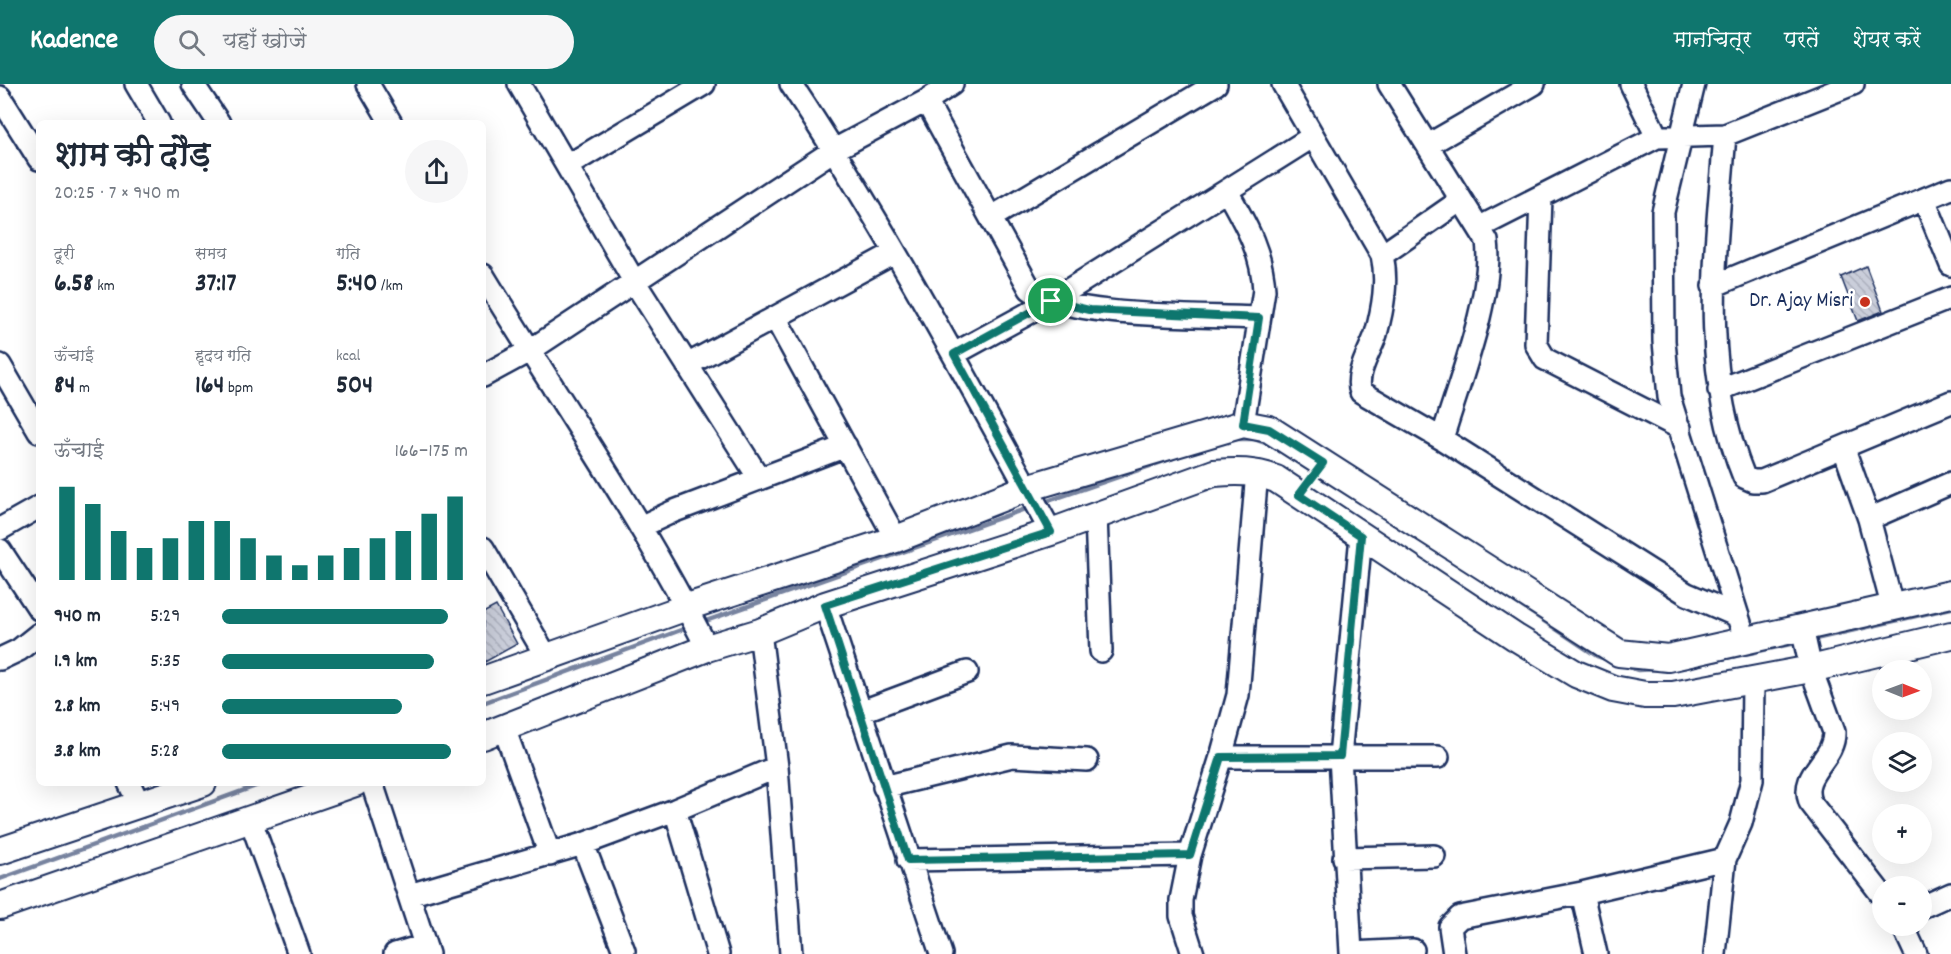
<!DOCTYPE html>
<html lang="hi">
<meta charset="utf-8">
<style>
body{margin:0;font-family:Dekko,"Playpen Sans Deva",sans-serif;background:#f6f6f7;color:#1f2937;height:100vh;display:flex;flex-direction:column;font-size:22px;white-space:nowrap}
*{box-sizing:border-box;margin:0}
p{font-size:20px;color:#747a83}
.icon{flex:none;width:33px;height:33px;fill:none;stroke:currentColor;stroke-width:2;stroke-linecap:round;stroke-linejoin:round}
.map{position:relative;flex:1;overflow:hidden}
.sheet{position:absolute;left:36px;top:36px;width:450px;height:666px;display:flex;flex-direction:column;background:#fff;border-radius:9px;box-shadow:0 6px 24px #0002}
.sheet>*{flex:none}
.needle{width:39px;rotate:91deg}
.fabs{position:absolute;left:1872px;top:576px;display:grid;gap:12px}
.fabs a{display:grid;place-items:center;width:60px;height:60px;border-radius:50%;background:#fff;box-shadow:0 6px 24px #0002;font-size:30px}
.pin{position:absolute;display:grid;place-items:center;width:51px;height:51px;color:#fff;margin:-26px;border:3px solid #fff;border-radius:50%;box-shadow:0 2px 6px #0007}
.round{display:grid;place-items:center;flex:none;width:63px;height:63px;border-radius:32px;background:#f6f6f7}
.overview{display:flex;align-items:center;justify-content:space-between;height:102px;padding:0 18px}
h1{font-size:33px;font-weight:700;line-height:45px}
.metrics{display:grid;grid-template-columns:repeat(3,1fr);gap:9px;height:102px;padding:6px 18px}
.metrics div{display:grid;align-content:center}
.metrics b{font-size:26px;font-weight:700}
.metrics small{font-size:16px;font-weight:400}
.metrics p{font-size:16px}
.chart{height:168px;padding:12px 18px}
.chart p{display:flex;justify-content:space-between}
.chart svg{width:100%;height:108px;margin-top:6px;stroke:#0f766e;stroke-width:6}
ul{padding:0 18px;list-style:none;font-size:20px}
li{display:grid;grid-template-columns:96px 72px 1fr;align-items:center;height:45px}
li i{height:15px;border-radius:8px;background:#0f766e}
header{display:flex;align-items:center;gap:36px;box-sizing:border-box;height:84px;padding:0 30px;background:#0f766e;color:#fff}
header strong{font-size:28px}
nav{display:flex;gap:33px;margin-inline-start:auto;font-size:21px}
.search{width:420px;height:54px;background:#f6f6f7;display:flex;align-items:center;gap:15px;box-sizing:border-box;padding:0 21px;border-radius:33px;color:#747a83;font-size:22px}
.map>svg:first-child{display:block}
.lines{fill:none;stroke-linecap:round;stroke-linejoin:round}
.stream{stroke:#77839f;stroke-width:4.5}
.building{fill:url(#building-back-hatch);stroke:#1b2f5e;stroke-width:1.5}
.minor-casing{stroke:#1b2f5e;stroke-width:26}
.major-casing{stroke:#1b2f5e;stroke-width:30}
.minor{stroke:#fff;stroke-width:21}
.major{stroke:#fff;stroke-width:26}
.route-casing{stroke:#fff;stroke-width:12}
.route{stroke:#0f766e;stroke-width:8}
.poi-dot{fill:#c8321e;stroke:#fff;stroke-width:2}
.labels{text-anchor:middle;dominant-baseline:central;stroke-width:5;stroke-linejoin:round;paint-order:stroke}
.poi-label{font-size:21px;fill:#1b2f5e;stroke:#fff;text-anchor:end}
</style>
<header>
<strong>Kadence</strong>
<div class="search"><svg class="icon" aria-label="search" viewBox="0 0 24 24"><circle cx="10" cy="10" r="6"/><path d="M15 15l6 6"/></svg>यहाँ खोजें</div>
<nav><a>मानचित्र</a><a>परतें</a><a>शेयर करें</a></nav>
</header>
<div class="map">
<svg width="1951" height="870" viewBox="0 0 1951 870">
<defs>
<pattern id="building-back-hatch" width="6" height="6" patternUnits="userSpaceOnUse" patternTransform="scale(1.5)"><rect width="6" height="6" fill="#caceda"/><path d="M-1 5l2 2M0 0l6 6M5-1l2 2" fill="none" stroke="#adb1be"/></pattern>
</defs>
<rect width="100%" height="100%" fill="#fff"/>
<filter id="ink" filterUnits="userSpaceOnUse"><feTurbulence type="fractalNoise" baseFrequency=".0167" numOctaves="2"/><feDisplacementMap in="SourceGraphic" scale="12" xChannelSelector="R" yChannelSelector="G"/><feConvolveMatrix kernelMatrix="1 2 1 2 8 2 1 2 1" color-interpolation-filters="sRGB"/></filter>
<g filter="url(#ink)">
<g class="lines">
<path class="stream" d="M1232,355H1254L1273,362
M1042,419L1173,374
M1485,498L1597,572L1609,576
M700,539L1031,423
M1811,556L1951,524
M1623,581L1638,586L1656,585
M1685,583L1800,558
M483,619L689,543
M0,795L264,699"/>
</g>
<path class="building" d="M1866,182L1883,227L1858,237L1841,193Z
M496,522L517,560L483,579V529Z"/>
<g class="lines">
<defs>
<path id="minor" d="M136,0L159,39
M193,0L219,39
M368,0L391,39
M519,0L634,197L759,394
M791,0C886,143 968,297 1051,448
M1283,0L1382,171C1388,197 1383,224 1376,250C1371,266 1354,291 1361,308L1442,355
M1389,0L1487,157C1494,211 1458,301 1442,355L1687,510L1738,532
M1631,0L1657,53
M1694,0L1663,128L1664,257L1669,313L1741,542
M0,13L39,75
M926,17L1030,205C1066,235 1208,231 1259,234
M1725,51C1716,166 1699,283 1744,393L1753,397H1762L1951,318
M1428,61L1534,0
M567,82L704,0
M1228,109C1246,141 1262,168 1264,206L1243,340
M1541,113L1536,260L1545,275L1680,344
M1924,115L1951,181
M992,133L1216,0
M1480,143L1657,53L1725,51L1853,0
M1382,171L1461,116
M483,191C558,315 642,434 707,564
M1713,202L1951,104
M776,235L896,455
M954,270L1051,217L1312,53
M0,281L39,348
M687,281L894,169
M483,292L529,267L834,66L926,17L952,0
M1719,306L1951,214
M1844,365L1869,435L1893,525
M1096,431L1101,567
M1869,435L1951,399
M640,443L672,428L846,362
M0,445L39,423
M1361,452L1340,672L1351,869L1413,866
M483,464L546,572
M0,466L39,525
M825,521L941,870
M1802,544L1811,585L1834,648C1835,676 1799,689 1810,718L1882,811
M760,548L777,683L791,870
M0,575L19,566L39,550
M860,628L967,588
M504,644L550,771
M1221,673H1438
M129,699L140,722
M372,699L428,870
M884,703L1012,672L1087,676
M675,726L718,870
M251,737L299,870
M583,760L624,867
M1344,774L1434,772
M908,776L1190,771
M1582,809L1596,870
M409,811L583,760L675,726L777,683
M1922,823L1951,810
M1903,842L1916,870
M395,870L425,861
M1193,870L1181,832V816L1190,771L1221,673L1238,611L1257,388
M1454,870L1450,843L1460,833L1582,809L1725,775
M1715,870L1725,775L1741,739L1752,696L1753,596"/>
<path id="major" d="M483,596L687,523L896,455L1027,404L1243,340L1269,345L1619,569L1668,574L1951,510
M483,652L707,564L760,548L825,521L1051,448L1214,389C1237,387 1254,387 1276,395L1515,553L1576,590L1613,605L1645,611H1673L1811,585L1951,551
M0,767L203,699
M0,822L355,699"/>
</defs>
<use href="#minor" class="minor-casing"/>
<use href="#major" class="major-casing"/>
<use href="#minor" class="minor"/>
<use href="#major" class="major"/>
</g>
</g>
<g class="lines" filter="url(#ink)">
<defs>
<path id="route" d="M1051,217L1089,226L1259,234L1243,340L1269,345L1323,379L1299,411L1361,452L1340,672L1221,673L1190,771L908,776L825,521L1051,448L954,270Z"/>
</defs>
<use href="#route" class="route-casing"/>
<use href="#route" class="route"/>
</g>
<circle class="poi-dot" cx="1865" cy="218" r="6"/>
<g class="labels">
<g class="poi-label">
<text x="1853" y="218">Dr. Ajay Misri</text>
</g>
</g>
</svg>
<div class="fabs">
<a><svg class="needle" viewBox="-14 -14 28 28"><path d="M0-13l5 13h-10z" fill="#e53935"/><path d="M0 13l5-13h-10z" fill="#747a83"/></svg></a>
<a><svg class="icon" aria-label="layers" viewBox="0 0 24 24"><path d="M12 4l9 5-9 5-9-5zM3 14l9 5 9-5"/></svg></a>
<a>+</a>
<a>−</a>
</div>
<div class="pin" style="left:1051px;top:217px;background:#1e9e55"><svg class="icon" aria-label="arrive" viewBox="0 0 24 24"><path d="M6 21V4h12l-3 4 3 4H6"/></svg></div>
<section class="sheet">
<div class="overview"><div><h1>शाम की दौड़</h1><p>20:25 · 7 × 940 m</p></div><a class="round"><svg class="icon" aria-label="share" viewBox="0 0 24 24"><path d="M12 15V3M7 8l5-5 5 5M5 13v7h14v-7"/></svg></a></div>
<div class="metrics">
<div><p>दूरी</p><b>6.58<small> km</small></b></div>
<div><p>समय</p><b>37:17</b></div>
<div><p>गति</p><b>5:40<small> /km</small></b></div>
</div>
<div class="metrics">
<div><p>ऊँचाई</p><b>84<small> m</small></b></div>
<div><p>हृदय गति</p><b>164<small> bpm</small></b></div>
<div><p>kcal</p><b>504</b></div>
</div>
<div class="chart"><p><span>ऊँचाई</span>166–175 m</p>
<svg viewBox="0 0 160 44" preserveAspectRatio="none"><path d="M5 44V6M15 44V13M25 44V24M35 44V31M45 44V27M55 44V20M65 44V20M75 44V27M85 44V34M95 44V38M105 44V34M115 44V31M125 44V27M135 44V24M145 44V17M155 44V10"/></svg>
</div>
<ul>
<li><b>940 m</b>5:29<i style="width:92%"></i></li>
<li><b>1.9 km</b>5:35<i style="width:86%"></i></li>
<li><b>2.8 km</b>5:49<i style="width:73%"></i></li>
<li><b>3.8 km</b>5:28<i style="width:93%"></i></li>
</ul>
</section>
</div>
